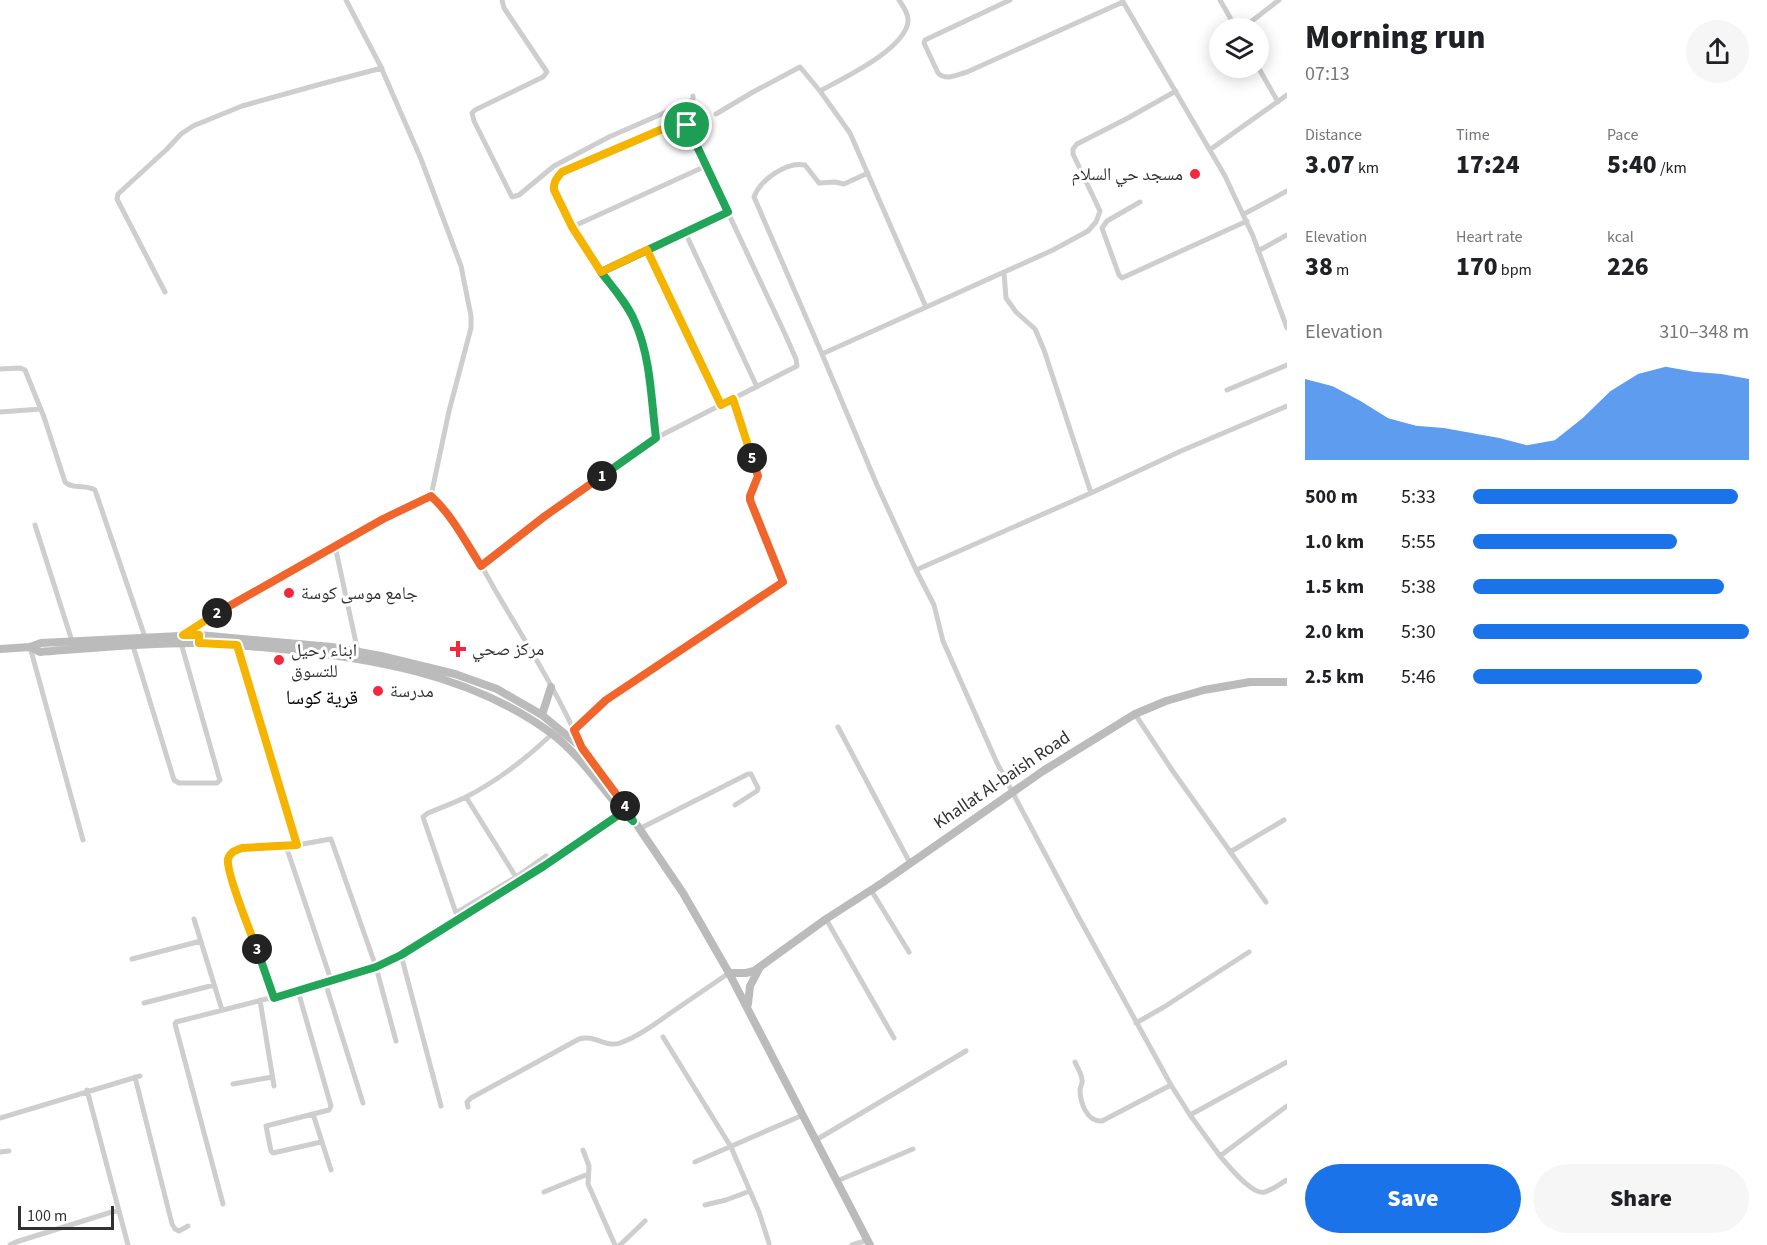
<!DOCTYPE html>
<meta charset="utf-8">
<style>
body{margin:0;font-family:"Source Sans 3","Noto Naskh Arabic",sans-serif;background:#f6f6f6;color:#202124;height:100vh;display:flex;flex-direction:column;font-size:22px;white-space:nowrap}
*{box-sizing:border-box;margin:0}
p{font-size:20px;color:#757577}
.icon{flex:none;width:33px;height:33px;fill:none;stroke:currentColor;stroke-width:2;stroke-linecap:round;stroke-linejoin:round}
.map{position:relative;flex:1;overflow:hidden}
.drawer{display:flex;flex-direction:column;background:#fff;width:480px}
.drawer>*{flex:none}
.tools{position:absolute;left:1209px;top:18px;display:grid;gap:12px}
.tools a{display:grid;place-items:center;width:60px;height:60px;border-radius:50%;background:#fff;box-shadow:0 3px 15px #0003;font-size:30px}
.scale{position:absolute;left:18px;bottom:15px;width:96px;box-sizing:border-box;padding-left:6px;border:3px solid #313131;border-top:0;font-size:16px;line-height:21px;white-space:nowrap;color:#313131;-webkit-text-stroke:4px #fff;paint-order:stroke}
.pin{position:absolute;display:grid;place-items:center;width:51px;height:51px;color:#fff;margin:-26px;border:3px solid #fff;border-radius:50%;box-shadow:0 2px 6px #0007}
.km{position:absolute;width:30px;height:30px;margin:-15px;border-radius:50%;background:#222;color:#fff;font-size:16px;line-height:30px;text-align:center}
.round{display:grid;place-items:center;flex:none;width:63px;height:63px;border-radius:32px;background:#f6f6f6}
.headline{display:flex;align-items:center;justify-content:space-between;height:102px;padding:0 18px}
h1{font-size:33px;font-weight:800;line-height:45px}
.figures{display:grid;grid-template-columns:repeat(3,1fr);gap:9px;height:102px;padding:6px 18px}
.figures div{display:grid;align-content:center}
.figures b{font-size:26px;font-weight:800}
.figures small{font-size:16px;font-weight:400}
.figures p{font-size:16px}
.chart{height:168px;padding:12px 18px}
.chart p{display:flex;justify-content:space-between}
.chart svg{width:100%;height:108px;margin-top:6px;fill:#1a73e8;opacity:.7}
.action{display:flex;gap:12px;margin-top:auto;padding:12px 18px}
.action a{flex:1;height:69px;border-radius:36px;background:#1a73e8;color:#fff;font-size:24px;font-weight:800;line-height:69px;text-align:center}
.action a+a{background:#f6f6f6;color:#202124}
ul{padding:0 18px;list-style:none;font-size:20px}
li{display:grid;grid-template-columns:96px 72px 1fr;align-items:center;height:45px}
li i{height:15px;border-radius:8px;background:#1a73e8}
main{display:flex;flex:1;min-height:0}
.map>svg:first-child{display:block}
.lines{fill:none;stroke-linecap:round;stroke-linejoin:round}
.street{stroke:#cecece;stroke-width:5}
.secondary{stroke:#bbb;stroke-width:8}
.split-1-casing{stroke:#fff;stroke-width:12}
.split-2-casing{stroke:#fff;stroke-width:12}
.split-3-casing{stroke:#fff;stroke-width:12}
.split-4-casing{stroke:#fff;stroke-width:12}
.split-5-casing{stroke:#fff;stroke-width:12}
.split-6-casing{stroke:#fff;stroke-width:12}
.split-1{stroke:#22a559;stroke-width:8}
.split-2{stroke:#f0652b;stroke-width:8}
.split-3{stroke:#f5b400;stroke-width:8}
.split-4{stroke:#22a559;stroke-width:8}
.split-5{stroke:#f0652b;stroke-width:8}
.split-6{stroke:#f5b400;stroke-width:8}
.poi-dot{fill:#f4273f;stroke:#fff;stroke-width:2}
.labels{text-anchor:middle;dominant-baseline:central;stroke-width:6;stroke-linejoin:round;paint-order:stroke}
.poi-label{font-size:18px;fill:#313131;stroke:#fff;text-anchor:start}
.street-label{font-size:18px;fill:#313131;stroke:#fff}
.neighbourhood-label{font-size:20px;fill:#000;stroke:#fff}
</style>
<main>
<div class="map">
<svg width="1287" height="1245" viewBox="0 0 1287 1245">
<rect width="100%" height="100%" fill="#fff"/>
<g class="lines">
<path class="street" d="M346,0L380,65L421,159L461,266L471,316V328L449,411L431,496
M502,0L504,8L547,72L543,77L475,110L472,113L474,121L512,197L519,195L554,166L609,137L689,102L693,99V96
M1010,0L925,40L924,43L938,73C946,81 957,75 967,72L1123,2
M1122,0L1225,176L1253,236L1287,328
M1220,0L1236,28
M1243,28L1279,0
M1258,67L1278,102
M820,91C843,78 904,50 908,22C909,14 903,6 899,0
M1176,91L1128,118L1077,144L1073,149V154L1100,211L1096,222L1088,231L1053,250L822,354L877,485L916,570L934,605L943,641L997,763L1078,916L1171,1085L1190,1115L1220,1156
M716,114L753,92L800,67L820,91L850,133L926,307
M1211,149L1287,95
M1140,202L1107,221L1102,228L1119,275L1122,278L1247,221
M1244,214L1287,191
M572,227L706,166
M685,232L757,387
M647,250L721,405
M1258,251L1287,235
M601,271L728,212
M1004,273L1006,298L1016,312L1035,329L1044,350L1091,493
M165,292L117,199L118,194L167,149L181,134L193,126L242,106L321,84L382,68
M822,354L754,197C760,180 787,161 805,165L819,183L835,182L844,184L868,173
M0,369L20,368L25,370L44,417L65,482C73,490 86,484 95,490L145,637
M1227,390L1287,365
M0,412L41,409
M431,496C459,522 479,562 498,595C527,644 558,693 581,746
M35,525L72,641
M335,546L358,652
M481,566L545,516L656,438L797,366L796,359L785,334L687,125L682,121L562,172L553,185L554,190C567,219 582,245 600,270C612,288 627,304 636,324C651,360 651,400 656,438
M916,570L1091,493L1181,451L1287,406
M184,634C263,584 346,537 431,496
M237,645L297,845
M133,646L174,780L179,783H217L220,780L219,777L181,643
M30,647L83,840
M1135,714L1172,770L1266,902
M838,727L910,863
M574,730L606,700L783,582L750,500L758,476L733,399
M466,797L516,877L456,913L423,817L428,813C440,808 454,803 466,797C499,780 527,758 553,733
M639,829L748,774H751L758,788L757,791L735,805
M286,846L331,980
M1230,852L1284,820
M516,877L546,856
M871,890L909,952
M194,919L222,1010
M826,919L894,1038
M401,955L441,1106
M132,959L201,941
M325,982L363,1103
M298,991L331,1106L329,1110L313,1114L331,1170
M274,998L232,879C228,863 223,854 242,848L297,845L331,839L376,967L396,1041
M260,1000L274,1086
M144,1003L214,985
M1136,1023L1164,1007L1249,952
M663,1037L731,1147L759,1212L769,1243
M1075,1062C1077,1067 1082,1074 1082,1080C1083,1083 1081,1086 1080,1089C1080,1103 1087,1122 1102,1121L1171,1085
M135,1077L172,1224L175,1229L179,1231L188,1226
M233,1084L272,1077
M87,1090L128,1245
M1287,1106L1220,1156C1228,1165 1252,1196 1265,1192C1272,1190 1280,1184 1287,1180
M468,1107L467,1102L471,1098L579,1039C595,1034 605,1048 620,1043C639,1036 655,1024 672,1012C691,999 710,986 729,973
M313,1114L266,1126L271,1151L273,1153L321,1142
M1190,1115L1287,1062
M0,1118L140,1076
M816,1140L966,1051
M583,1150L589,1166L588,1184L615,1245
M0,1152L9,1151
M695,1162L803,1115
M837,1181L913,1149
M544,1192L588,1174
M223,1204L175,1024L176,1022L298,991L376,967L404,954L462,917L594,833L624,812
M705,1205L726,1200L750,1191
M10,1245L16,1242L118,1210
M620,1245L645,1221
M852,1245L868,1240"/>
<path class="secondary" d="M30,647L40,652C91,648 143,643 194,643C220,643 246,646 271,648C368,657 471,674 551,733C580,755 600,786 624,813
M0,649L30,647L41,643L199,635L332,647L381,656L455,674L497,689L542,715L582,748L599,769L683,893L729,973L870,1245
M542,715L551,687
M729,973H746L754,971L826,919L882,883L1043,771L1135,714L1166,701L1204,690L1250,682H1287
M748,1004L750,986L759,969"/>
</g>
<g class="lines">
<defs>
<path id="split-1" d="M602,476L656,438C651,399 651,358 635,322C627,303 613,288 601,272L728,212L687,125"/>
<path id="split-2" d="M217,613L383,519L431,496C452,515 465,541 481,566L545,516L602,476"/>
<path id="split-3" d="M217,613L183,635H199V643L237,645L297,845L242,848C236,850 230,852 228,859C226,871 251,934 257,949"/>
<path id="split-4" d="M257,949L274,998L376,967L401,955L544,866L623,812L633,821L625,806"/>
<path id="split-5" d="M625,806L582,748L574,730L606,700L783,582L750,500V496L758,476L752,458"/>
<path id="split-6" d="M687,125L684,122H679L562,172C557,177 553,183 554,190L572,227L601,272L647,250L721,405L733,399L752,458"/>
</defs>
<use href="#split-1" class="split-1-casing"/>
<use href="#split-2" class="split-2-casing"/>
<use href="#split-3" class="split-3-casing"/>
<use href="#split-4" class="split-4-casing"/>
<use href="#split-5" class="split-5-casing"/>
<use href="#split-6" class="split-6-casing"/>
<use href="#split-1" class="split-1"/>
<use href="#split-2" class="split-2"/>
<use href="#split-3" class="split-3"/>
<use href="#split-4" class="split-4"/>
<use href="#split-5" class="split-5"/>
<use href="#split-6" class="split-6"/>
</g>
<g class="poi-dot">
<circle cx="1195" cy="174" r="6"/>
<circle cx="289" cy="593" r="6"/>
<path d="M455 640h6v6h6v6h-6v6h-6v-6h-6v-6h6z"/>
<circle cx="279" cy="660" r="6"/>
<circle cx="378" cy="691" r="6"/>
</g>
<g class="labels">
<g class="poi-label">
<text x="1183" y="174" text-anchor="end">مسجد حي السلام</text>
<text x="301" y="593">جامع موسى كوسة</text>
<text x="472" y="649">مركز صحي</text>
<text x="291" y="650">ابناء رحيل<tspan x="291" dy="21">للتسوق</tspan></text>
<text x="390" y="691">مدرسة</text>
</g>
<g class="street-label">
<text transform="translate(1002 780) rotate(-34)">Khallat Al-baish Road</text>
</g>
<g class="neighbourhood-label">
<text x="322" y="698">قرية كوسا</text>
</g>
</g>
</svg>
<div class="tools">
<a><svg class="icon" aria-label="layers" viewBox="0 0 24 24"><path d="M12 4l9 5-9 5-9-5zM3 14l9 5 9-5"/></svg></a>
</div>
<div class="scale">100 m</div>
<div class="pin" style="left:687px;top:125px;background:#1e9e55"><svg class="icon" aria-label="arrive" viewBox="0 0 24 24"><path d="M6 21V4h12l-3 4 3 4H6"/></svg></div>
<b class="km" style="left:602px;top:476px">1</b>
<b class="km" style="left:217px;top:613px">2</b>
<b class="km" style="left:257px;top:949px">3</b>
<b class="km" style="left:625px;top:806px">4</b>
<b class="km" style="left:752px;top:458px">5</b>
</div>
<section class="drawer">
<div class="headline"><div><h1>Morning run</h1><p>07:13</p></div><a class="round"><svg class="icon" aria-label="share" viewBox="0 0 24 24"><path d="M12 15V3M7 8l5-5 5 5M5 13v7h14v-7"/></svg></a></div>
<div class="figures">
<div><p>Distance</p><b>3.07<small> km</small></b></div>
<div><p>Time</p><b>17:24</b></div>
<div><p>Pace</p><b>5:40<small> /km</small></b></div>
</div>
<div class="figures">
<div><p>Elevation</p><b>38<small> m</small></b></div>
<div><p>Heart rate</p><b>170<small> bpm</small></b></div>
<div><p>kcal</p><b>226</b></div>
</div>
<div class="chart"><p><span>Elevation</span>310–348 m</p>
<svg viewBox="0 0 160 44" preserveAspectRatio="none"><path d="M0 44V11L10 14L20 20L30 27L40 30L50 31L60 33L70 35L80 38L90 36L100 27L110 16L120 9L130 6L140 8L150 9L160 11V44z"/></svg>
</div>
<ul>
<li><b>500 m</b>5:33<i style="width:96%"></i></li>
<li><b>1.0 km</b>5:55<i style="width:74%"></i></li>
<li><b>1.5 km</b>5:38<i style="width:91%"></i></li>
<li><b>2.0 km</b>5:30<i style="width:100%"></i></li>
<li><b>2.5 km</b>5:46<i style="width:83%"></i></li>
</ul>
<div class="action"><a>Save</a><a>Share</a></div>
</section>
</main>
